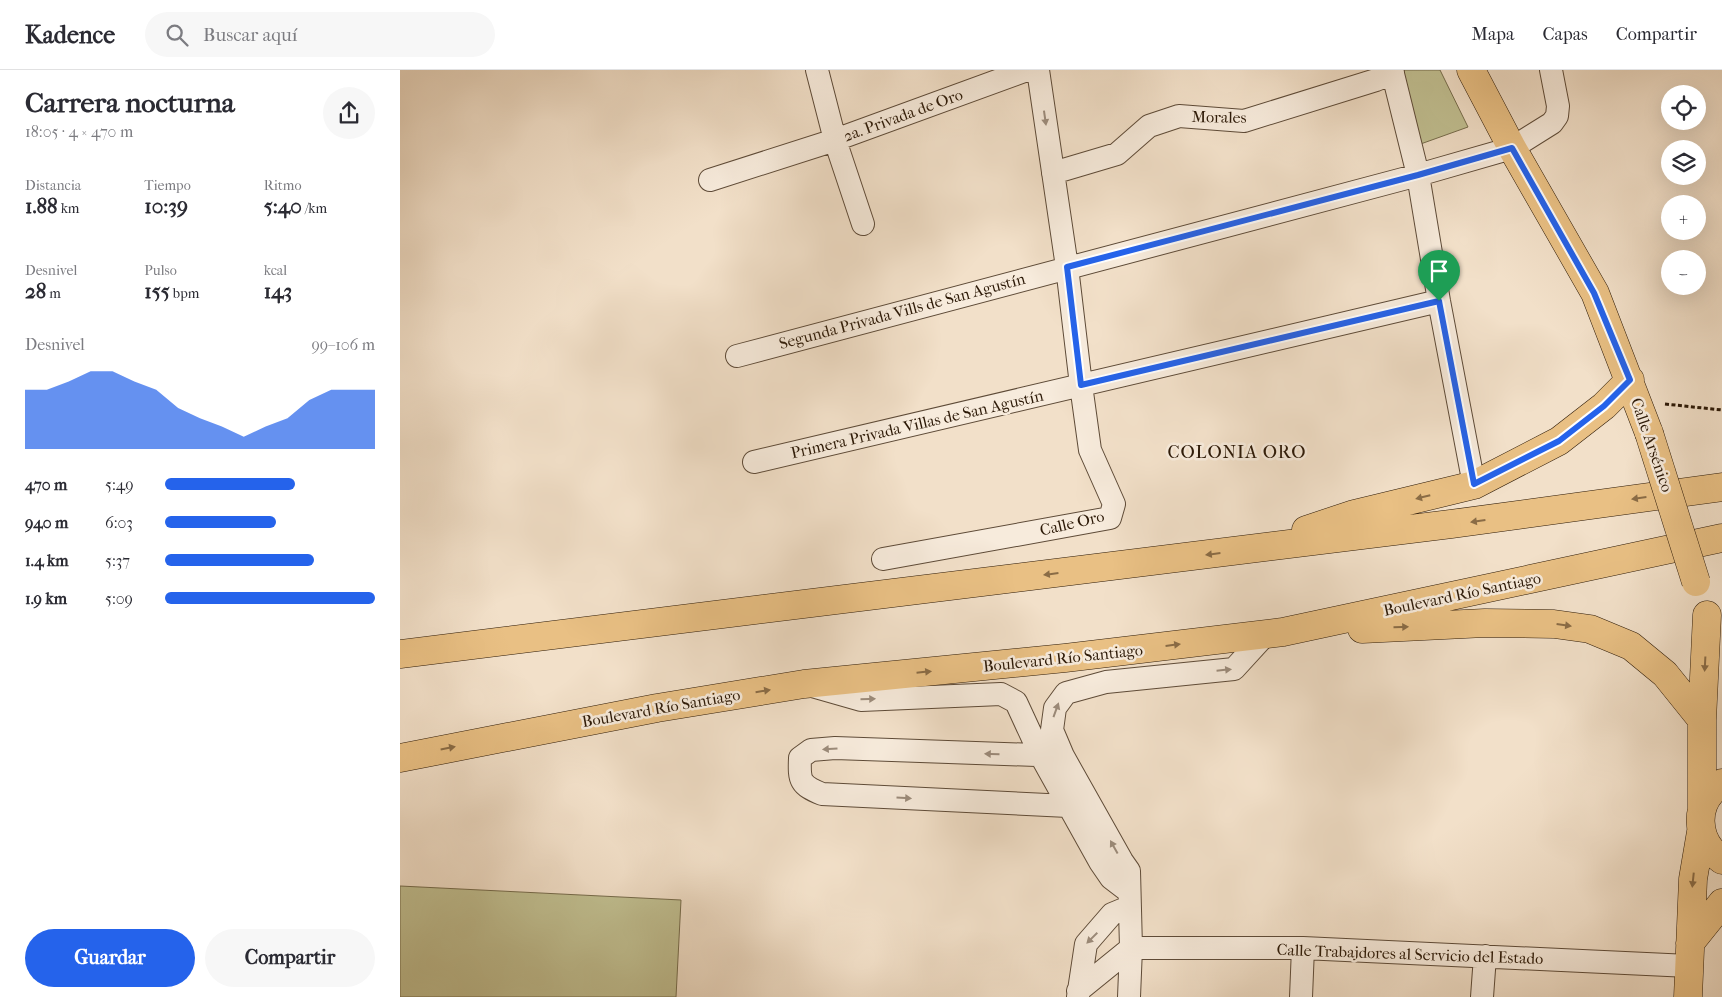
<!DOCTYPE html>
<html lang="es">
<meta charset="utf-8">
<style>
body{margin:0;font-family:"IM FELL French Canon",serif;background:#f7f7f7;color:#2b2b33;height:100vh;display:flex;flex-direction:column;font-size:19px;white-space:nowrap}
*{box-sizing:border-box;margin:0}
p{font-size:16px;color:#7c7c81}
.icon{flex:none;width:28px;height:28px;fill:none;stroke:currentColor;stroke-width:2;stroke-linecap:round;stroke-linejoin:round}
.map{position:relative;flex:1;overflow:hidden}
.sheet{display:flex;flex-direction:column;background:#fff;width:400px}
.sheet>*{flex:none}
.buttons{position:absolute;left:1261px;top:15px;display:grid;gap:10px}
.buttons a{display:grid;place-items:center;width:45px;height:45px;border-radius:50%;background:#fff;box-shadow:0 5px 20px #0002;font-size:25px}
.pin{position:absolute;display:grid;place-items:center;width:42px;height:42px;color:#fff;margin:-51px -21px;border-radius:50% 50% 50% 0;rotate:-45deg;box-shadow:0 0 5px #0007}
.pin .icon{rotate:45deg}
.round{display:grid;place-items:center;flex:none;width:52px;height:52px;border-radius:26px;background:#f7f7f7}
.head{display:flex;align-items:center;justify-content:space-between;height:85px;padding:0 25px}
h1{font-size:28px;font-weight:800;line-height:38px}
.metrics{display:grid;grid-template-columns:repeat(3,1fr);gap:8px;height:85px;padding:5px 25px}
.metrics div{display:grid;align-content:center}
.metrics b{font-size:21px;font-weight:800}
.metrics small{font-size:14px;font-weight:400}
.metrics p{font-size:14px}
.chart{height:140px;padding:10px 25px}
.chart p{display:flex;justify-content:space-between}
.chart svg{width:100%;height:90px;margin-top:5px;fill:#2563eb;opacity:.7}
.cta{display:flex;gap:10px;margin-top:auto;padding:10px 25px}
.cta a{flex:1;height:58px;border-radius:30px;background:#2563eb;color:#fff;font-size:20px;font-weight:800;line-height:58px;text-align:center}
.cta a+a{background:#f7f7f7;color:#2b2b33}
ul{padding:0 25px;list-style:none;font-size:16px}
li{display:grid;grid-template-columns:80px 60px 1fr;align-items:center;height:38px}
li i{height:12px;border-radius:6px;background:#2563eb}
header{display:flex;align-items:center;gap:30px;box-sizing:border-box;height:70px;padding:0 25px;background:#fff;border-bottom:1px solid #e1e1e2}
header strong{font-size:24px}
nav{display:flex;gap:28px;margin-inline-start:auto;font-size:18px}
.search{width:350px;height:45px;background:#f7f7f7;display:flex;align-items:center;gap:12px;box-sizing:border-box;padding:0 18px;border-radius:28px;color:#7c7c81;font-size:19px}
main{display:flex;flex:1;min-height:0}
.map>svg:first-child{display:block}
.green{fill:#c1c092;stroke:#766c4c}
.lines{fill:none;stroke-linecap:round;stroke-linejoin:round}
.minor-casing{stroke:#5e4b38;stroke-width:24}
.major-casing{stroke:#2c1907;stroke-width:29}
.path{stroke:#2c1907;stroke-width:3;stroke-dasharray:4 2.5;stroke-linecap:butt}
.minor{stroke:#f7ebdc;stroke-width:22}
.major{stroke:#e9c084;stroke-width:28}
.major-bridge-casing{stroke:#2c1907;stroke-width:29;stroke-linecap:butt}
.major-bridge{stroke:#e9c084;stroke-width:28}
.oneway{fill:#9c8c7c}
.oneway2{fill:#8a6c46}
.route-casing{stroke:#fff;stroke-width:10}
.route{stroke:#2563eb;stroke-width:6}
.labels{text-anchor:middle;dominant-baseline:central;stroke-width:5;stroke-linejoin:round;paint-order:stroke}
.street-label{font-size:16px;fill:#2c1907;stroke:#f7ebdc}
.neighbourhood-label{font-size:18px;letter-spacing:1px;fill:#2c1907;stroke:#f7ebdc}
</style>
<header>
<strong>Kadence</strong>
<div class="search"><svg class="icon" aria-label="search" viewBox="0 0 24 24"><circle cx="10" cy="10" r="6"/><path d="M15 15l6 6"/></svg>Buscar aquí</div>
<nav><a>Mapa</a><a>Capas</a><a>Compartir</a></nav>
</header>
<main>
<section class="sheet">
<div class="head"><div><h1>Carrera nocturna</h1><p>18:05 · 4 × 470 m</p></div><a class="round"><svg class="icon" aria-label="share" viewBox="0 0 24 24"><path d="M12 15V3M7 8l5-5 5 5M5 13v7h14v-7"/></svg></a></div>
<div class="metrics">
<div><p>Distancia</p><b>1.88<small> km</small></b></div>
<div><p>Tiempo</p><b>10:39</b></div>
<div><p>Ritmo</p><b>5:40<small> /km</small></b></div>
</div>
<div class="metrics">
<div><p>Desnivel</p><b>28<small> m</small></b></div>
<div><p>Pulso</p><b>155<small> bpm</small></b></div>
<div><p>kcal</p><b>143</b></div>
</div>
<div class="chart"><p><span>Desnivel</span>99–106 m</p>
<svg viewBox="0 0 160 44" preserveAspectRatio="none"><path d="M0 44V15L10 15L20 11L30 6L40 6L50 11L60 15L70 24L80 29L90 33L100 38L110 33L120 29L130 20L140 15L150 15L160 15V44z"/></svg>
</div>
<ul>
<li><b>470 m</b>5:49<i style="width:62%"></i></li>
<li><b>940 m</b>6:03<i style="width:53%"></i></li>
<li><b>1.4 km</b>5:37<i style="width:71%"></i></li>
<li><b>1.9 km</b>5:09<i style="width:100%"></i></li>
</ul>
<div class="cta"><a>Guardar</a><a>Compartir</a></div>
</section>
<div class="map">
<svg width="1322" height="927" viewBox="0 0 1322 927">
<rect width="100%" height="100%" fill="#f2e0c9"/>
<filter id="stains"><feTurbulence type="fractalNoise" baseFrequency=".004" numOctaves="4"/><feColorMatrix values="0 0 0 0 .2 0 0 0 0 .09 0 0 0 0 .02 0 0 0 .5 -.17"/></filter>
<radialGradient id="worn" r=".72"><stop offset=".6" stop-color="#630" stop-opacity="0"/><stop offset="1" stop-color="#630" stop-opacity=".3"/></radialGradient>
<path class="green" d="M997,0H1040L1068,57L1015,76Z
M0,816L281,830L276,927H0Z"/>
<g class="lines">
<defs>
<path id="minor" d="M417,0L435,70L463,154
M992,0L1018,105L1039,231L1074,415
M653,103L717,84L749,56L779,46L844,51L976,10L993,3
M310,110L435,70L627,0
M337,286L1018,105L1112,78L1152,53L1157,46L1158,36L1151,0
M354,392L1039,231
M483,489L710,448L714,434L690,380L681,315L667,197L638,0
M412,616L461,630L601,624L616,632L641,686L700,792L711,808L728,821
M663,686L435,678L411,680L400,688C399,711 400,715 422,724L668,736
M731,878H903L1289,896
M678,921L731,878
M678,927L686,874L712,844L729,837
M729,927L731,878L729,801L722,791L663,686L652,660L655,638L666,623L706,612L834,599L866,564
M901,927L903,878
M1082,927L1085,886"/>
<path id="major" d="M1071,0L1112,78L1195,223L1249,363
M906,460L954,444L1074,415L1159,371L1204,336L1230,310
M962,559L1085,553L1154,554L1190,559L1231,576L1265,604L1302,650
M0,584L1051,454L1322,417
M0,688L257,638L404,614L665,588L883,562L1322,468
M1322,713C1292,732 1295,771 1322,790
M1302,739V650L1307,545
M1290,873L1322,833
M1288,927L1293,809L1301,762"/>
</defs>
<use href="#minor" class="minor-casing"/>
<use href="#major" class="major-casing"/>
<path class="path" d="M1265,334L1322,340"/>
<use href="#minor" class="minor"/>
<use href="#major" class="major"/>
<defs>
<path id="major-bridge" d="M1249,363L1296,512"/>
</defs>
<use href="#major-bridge" class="major-bridge-casing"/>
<use href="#major-bridge" class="major-bridge"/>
</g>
<defs><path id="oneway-solid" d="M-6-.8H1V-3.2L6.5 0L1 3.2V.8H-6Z" transform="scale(1.25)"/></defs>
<g class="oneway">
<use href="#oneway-solid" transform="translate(645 48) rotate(82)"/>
<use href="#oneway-solid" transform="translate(824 600) rotate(-6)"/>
<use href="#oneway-solid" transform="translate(468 629) rotate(-1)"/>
<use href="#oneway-solid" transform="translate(656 640) rotate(-70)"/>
<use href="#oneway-solid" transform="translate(430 679) rotate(176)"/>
<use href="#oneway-solid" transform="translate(592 684) rotate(-178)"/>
<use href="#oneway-solid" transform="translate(504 728) rotate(3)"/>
<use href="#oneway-solid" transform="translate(714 777) rotate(-119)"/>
<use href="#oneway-solid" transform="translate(692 868) rotate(135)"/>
</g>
<g class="oneway2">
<use href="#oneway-solid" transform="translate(1023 427) rotate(166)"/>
<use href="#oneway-solid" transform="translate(1239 428) rotate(172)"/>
<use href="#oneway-solid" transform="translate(1078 451) rotate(172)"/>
<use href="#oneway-solid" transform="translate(813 484) rotate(173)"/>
<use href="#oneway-solid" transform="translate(651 504) rotate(173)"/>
<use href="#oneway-solid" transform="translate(1164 555) rotate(8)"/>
<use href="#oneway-solid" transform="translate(1001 557) rotate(-2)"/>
<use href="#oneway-solid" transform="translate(773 575) rotate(-7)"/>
<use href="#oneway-solid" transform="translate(1305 594) rotate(93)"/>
<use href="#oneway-solid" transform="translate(524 602) rotate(-6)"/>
<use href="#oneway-solid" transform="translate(363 621) rotate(-9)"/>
<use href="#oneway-solid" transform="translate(48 678) rotate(-11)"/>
<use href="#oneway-solid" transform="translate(1293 810) rotate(96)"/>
</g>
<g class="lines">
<defs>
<path id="route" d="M1112,78L1194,223L1230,310L1204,336L1159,371L1074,414L1039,231L681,315L667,197L1018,105Z"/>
</defs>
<use href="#route" class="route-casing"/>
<use href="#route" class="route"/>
</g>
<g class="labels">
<g class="street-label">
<text transform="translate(503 45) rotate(-20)">2a. Privada de Oro</text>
<text transform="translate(819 47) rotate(1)">Morales</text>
<text transform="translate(502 241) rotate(-15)">Segunda Privada Vills de San Agustín</text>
<text transform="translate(517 354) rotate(-13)">Primera Privada Villas de San Agustín</text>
<text transform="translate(1252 375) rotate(71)">Calle Arsénico</text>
<text transform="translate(672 453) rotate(-13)">Calle Oro</text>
<text transform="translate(1062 524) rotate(-12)">Boulevard Río Santiago</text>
<text transform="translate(663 588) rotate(-6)">Boulevard Río Santiago</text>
<text transform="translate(261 638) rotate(-10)">Boulevard Río Santiago</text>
<text transform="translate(1010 884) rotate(2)">Calle Trabajdores al Servicio del Estado</text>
</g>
<g class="neighbourhood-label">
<text x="837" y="382">COLONIA ORO</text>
</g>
</g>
<rect width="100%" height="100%" filter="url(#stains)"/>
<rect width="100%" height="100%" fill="url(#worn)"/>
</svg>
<div class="buttons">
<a><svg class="icon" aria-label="locate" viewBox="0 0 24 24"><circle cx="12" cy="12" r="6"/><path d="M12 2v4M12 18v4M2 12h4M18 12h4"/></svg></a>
<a><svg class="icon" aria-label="layers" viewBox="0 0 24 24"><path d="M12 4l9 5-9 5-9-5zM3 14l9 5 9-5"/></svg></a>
<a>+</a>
<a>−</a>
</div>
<div class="pin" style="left:1039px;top:231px;background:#1e9e55"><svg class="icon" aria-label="arrive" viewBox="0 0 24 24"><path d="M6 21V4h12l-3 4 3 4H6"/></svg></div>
</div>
</main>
